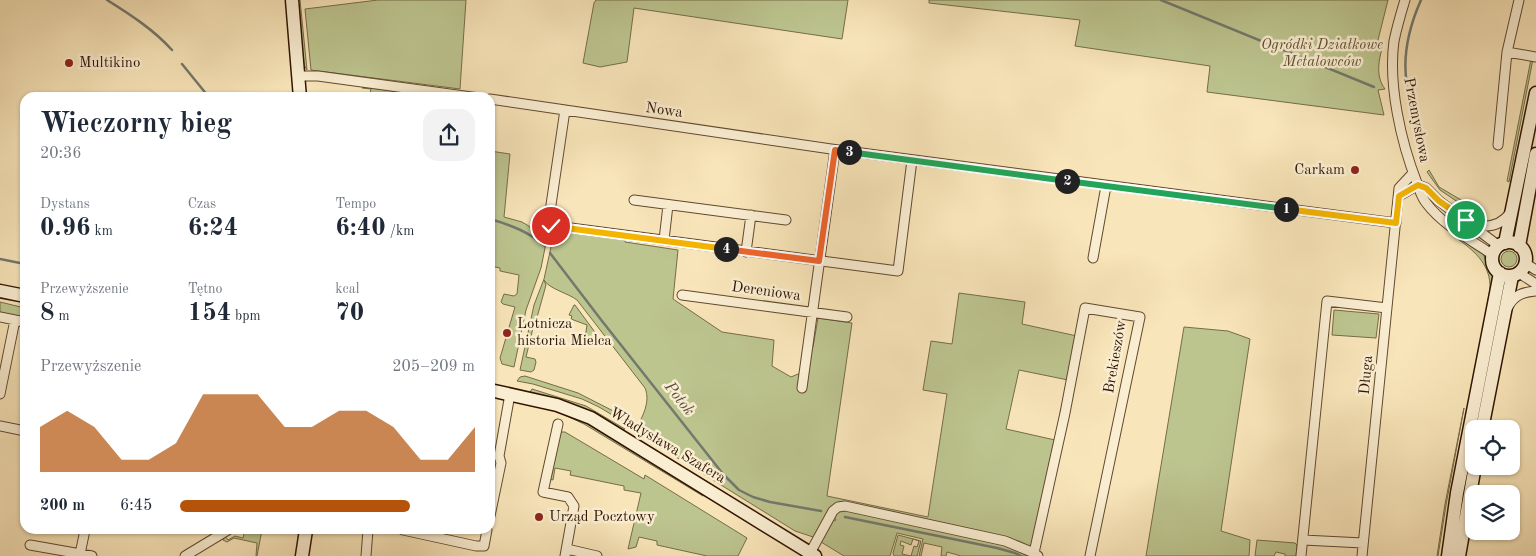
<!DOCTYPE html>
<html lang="pl">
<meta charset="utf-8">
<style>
body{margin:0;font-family:"Old Standard TT",serif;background:#f2f2f3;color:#1f2937;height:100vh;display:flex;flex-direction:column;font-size:19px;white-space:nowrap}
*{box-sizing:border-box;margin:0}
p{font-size:16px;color:#747a83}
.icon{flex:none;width:28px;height:28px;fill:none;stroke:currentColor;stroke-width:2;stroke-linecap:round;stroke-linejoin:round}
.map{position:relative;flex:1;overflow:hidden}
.sheet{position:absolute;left:20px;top:92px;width:475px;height:442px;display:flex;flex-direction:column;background:#fff;border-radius:15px;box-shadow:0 1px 4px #0004}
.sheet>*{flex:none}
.fabs{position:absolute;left:1465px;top:420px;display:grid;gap:10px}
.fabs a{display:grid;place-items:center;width:55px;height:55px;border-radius:10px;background:#fff;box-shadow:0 1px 4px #0004;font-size:25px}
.pin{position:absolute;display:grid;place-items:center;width:42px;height:42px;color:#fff;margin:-21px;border:2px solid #fff;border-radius:50%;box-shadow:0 1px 5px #0007}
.km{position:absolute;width:25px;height:25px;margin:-12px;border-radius:50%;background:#222;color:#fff;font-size:14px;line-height:25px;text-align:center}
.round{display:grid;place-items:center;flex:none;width:52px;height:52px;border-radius:15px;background:#f2f2f3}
.head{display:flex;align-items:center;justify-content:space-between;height:85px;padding:0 20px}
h1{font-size:28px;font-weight:600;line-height:38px}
.stats{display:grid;grid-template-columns:repeat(3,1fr);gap:8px;height:85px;padding:5px 20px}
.stats div{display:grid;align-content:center}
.stats b{font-size:25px;font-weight:600}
.stats small{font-size:14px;font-weight:400}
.stats p{font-size:14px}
.chart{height:140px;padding:10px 20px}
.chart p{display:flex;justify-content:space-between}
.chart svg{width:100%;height:90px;margin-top:5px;fill:#b45309;opacity:.7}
ul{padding:0 20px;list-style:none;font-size:16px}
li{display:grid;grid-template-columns:80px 60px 1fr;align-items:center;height:38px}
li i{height:12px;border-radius:6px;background:#b45309}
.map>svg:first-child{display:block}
.green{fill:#bdc58f;stroke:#766c48;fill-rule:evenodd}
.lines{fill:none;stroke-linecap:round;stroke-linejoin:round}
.stream{stroke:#73796e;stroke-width:2.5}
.street-casing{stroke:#62482f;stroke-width:11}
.secondary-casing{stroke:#301401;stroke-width:15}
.street{stroke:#faeed2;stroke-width:9}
.secondary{stroke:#faeed2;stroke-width:12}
.split-1-casing{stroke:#fff;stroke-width:10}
.split-2-casing{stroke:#fff;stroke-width:10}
.split-3-casing{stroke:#fff;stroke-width:10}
.split-4-casing{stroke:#fff;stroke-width:10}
.split-5-casing{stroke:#fff;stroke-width:10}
.split-1{stroke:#f5b400;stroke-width:6}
.split-2{stroke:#22a559;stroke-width:6}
.split-3{stroke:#22a559;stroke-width:6}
.split-4{stroke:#f0652b;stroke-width:6}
.split-5{stroke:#f5b400;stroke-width:6}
.poi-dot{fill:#8f2418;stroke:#faeed2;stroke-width:2}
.labels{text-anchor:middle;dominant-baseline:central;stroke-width:5;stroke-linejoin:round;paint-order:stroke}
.park-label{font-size:15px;font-style:italic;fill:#615233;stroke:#faeed2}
.poi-label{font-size:15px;fill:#301401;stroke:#faeed2;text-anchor:start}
.street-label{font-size:15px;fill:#301401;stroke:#faeed2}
.water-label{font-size:16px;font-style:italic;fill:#574f41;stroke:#faeed2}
</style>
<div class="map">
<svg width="1536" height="556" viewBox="0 0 1536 556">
<rect width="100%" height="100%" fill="#f8e5b9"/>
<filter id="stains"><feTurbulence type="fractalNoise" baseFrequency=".004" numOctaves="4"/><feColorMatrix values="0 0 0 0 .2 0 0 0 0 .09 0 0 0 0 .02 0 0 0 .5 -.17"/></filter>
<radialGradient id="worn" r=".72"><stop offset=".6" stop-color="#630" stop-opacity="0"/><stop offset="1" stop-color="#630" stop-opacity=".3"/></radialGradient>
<path class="green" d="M297,0H300L307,70L304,65Z
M378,0H466L460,89L311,70L305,9Z
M596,0H848L842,39L634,8L627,62L600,67L583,63L594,3Z
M929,0H1388L1377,44L1383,45C1379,59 1375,76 1385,89L1378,90L1384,115L1207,92L1210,66L1075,46L1080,20L929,3Z
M1531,59H1533L1509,182L1507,181Z
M363,87L394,91V97H362V93L370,94L371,89L362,88Z
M490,151L510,154L504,217L522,222L537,231L538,227L549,228L541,268L526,310L514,367L502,364L500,358L515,307L503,304L501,302L504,294L514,296L517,294L519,275L500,271V268L490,266Z
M1429,170L1439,187L1480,211V217L1440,190L1427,172Z
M555,229L625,238V242L678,250L673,299L722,332L774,340L772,366L791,377L798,374L806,376L811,347H813L818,318L852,323L827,496L928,517L947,394L923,390L931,341L952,344L959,293L1025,302L1022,324L1077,336L1068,380L1019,370L1006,429L1055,440L1034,545L1041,556H961L947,552L946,556H941L942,547L924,543L921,556H919L923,539L897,533L890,556H844L821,542L833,520L835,521L836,519L826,515L816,538L795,531L639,434L635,430C642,418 651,402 645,388L577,300C568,293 549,289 544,280L546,285L536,321L542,328L539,329L533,328L526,357L535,359L536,362L534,370L531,372L520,370L534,305L544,279Z
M1460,237L1483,254L1494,278L1487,313C1486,306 1489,297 1490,289C1491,266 1476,252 1459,240Z
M1501 259a8 8 0 1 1 16 0a8 8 0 1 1-16 0Z
M0,302L25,308V318L0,313Z
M574,305H575L597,335L599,339L597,343L585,338L587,325L571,319L572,316L569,315Z
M1334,310L1379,314L1376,338L1332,335Z
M1184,327L1228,331L1250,339L1221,531L1250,540L1249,556H1146Z
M525,376L578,393L629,419L630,424L629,425L599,407L582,399L533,384L517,381L520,377Z
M532,389L586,406L625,429L620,430L568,403L530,392Z
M1464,408L1446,505L1438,556H1437L1445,504Z
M556,411L577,416L684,480L703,496L584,424Z
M560,432H565L644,479L645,475L747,538L738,556H707L657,545V541L639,537L636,547L628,549L641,493L624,490V486L570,475L571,471L555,468L553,480L549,479Z
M245,530H262L257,556H256L257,543L234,538L227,542L223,540L225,536L228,540L235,536L243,538Z
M898,535L921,541L917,556H894L893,553ZM913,539L919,541L917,547L914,546L911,556L902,554L904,546L900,545L901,541L911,545Z
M1257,540L1295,543L1297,545L1296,556H1285V554L1276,552L1274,556H1255Z"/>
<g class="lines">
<path class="stream" d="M107,0C131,15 154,30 172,50
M1161,0L1374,87
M182,64L208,96
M1407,85C1402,56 1409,27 1421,0
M1408,91L1411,104
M1411,112L1415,132
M490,219C511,225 529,232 545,246
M550,253L602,321L723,474L739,490L753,497L770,502L821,511
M0,259L25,264
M845,517L997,548L1015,553L1021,556"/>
<defs>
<path id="street" d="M1405,0C1401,13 1397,27 1394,41C1388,85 1401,142 1417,183C1420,191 1421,197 1427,204C1443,225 1471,240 1493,255
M1519,0L1507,52L1536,57
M299,76H318L479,98
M490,99L831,149L1396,223
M565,110L548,225L898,271L912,160
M1498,145L1507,52
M1418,185L1426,188L1439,201L1499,246
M1399,196L1418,185
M634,200L786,220
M1473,225C1488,228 1501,226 1510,213
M664,240L668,205
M746,252L751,215
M1093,258L1106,186
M1525,263L1536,270
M1519,273L1536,284
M682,295L847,317
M1508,307C1514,295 1523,292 1536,291
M0,317L25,322
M802,388L835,150
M0,394L15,320
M558,424L543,492L568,497L574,506L565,556
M0,426L25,431
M490,516L501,463L499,456L510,394
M403,530L476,546H484L487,530
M1303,540L1363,543
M30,545L92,556
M567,549L597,556
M810,553L833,511L838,507L845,506L1005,541L1034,553
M80,554L85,530
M185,556L228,530
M366,556L368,530
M1038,556L1034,553L1065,413L1085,308L1140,317L1090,556
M1301,556L1327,301L1387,308
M1362,556L1399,188L1413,173"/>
<path id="secondary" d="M292,0L300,98
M1492 259a17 17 0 1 1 34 0a17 17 0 1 1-34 0Z
M1505,243L1536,93
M1519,246L1536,154
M0,291L25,296
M490,390L557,405L591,418L815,556
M1482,429L1512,276
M302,556L306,530
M1448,556L1457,493L1500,273
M1459,556L1475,466"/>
</defs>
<use href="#street" class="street-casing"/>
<use href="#secondary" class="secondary-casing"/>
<use href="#street" class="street"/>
<use href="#secondary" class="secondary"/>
</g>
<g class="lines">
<defs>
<path id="split-1" d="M1286,209L1396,223L1399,196L1418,185L1426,188L1439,201L1466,220"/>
<path id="split-2" d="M1067,181L1286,209"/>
<path id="split-3" d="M849,152L1067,181"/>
<path id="split-4" d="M726,249L819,261L835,150L849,152"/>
<path id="split-5" d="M551,226L726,249"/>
</defs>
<use href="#split-1" class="split-1-casing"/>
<use href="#split-2" class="split-2-casing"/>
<use href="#split-3" class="split-3-casing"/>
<use href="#split-4" class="split-4-casing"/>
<use href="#split-5" class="split-5-casing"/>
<use href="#split-1" class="split-1"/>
<use href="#split-2" class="split-2"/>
<use href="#split-3" class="split-3"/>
<use href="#split-4" class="split-4"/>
<use href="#split-5" class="split-5"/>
</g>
<g class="poi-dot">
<circle cx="69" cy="63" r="5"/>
<circle cx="1355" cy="170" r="5"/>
<circle cx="507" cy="333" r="5"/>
<circle cx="539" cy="517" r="5"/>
</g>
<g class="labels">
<g class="park-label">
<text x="1322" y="45">Ogródki Działkowe<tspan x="1322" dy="17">Metalowców</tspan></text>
</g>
<g class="poi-label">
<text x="79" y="63">Multikino</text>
<text x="1345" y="170" text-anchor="end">Carkam</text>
<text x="517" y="324">Lotnicza<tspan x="517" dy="17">historia Mielca</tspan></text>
<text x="549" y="517">Urząd Pocztowy</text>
</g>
<g class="street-label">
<text transform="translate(664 111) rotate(8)">Nowa</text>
<text transform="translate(1416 120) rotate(79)">Przemysłowa</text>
<text transform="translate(766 292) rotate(8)">Dereniowa</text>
<text transform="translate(1116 357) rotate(-80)">Brekieszów</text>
<text transform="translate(1367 375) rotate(-85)">Długa</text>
<text transform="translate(667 446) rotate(31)">Władysława Szafera</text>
</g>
<g class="water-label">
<text transform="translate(679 399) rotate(52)">Potok</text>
</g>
</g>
<rect width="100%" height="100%" filter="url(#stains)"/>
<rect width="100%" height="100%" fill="url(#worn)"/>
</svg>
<div class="fabs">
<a><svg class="icon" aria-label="locate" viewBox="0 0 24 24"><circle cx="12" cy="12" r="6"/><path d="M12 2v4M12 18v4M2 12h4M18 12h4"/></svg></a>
<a><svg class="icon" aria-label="layers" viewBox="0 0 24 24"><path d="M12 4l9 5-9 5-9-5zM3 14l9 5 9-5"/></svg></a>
</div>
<div class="pin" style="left:1466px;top:220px;background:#1e9e55"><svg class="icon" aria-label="arrive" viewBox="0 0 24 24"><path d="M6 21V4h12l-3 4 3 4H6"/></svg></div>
<div class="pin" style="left:551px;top:226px;background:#d93025"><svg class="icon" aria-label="check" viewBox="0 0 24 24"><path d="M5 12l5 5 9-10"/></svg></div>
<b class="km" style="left:1286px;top:209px">1</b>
<b class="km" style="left:1067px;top:181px">2</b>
<b class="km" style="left:849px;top:152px">3</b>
<b class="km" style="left:726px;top:249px">4</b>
<section class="sheet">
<div class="head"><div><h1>Wieczorny bieg</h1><p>20:36</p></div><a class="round"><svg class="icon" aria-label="share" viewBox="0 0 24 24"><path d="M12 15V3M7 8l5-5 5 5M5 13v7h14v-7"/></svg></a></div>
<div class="stats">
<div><p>Dystans</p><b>0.96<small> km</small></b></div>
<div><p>Czas</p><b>6:24</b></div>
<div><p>Tempo</p><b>6:40<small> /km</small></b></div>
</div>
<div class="stats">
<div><p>Przewyższenie</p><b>8<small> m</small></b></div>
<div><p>Tętno</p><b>154<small> bpm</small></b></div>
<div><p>kcal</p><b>70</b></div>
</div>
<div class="chart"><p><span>Przewyższenie</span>205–209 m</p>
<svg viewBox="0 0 160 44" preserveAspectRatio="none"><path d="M0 44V22L10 14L20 22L30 38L40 38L50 30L60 6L70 6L80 6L90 22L100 22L110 14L120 14L130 22L140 38L150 38L160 22V44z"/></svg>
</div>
<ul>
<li><b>200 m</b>6:45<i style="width:78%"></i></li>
</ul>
</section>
</div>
